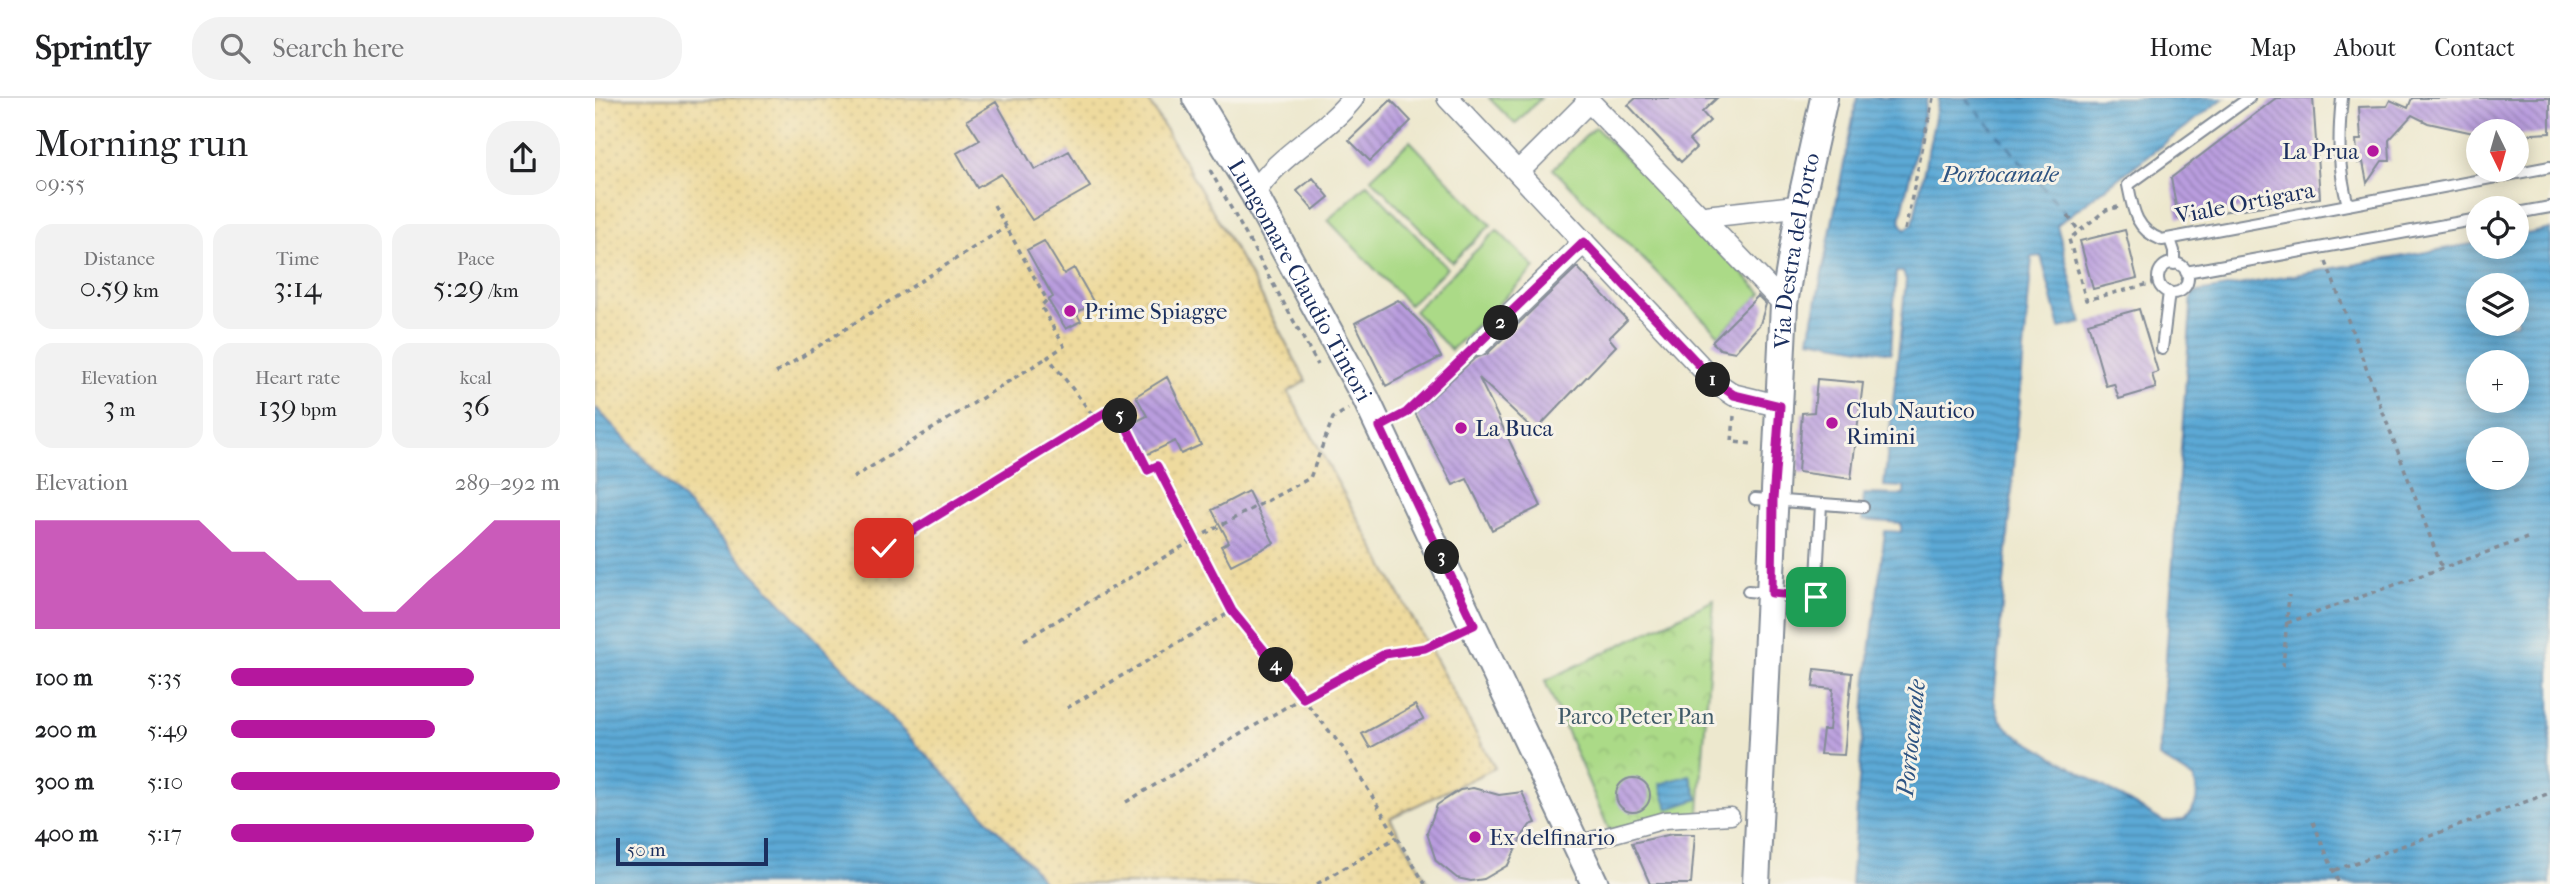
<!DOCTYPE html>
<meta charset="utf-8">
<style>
body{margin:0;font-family:"IM FELL French Canon",serif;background:#f2f2f2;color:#202124;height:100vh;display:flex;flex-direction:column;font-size:26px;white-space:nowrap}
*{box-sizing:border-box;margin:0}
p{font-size:23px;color:#757577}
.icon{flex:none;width:38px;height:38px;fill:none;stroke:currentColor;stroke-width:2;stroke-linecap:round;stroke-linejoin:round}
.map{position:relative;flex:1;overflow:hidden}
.panel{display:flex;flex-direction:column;background:#fff;width:595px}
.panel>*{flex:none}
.needle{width:46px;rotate:175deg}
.tools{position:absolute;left:1871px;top:21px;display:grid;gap:14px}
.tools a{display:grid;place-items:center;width:63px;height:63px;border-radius:50%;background:#fff;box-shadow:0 4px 18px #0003;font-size:35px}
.scale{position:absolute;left:21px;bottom:18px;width:152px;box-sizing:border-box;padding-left:7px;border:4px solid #1b2f5e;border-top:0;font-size:19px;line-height:24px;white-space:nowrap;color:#1b2f5e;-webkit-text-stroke:5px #f7f3e8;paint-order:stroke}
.pin{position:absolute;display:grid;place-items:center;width:60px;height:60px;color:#fff;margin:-30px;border-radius:14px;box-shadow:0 4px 10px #0006}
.km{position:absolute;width:35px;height:35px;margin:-18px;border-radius:50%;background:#222;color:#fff;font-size:19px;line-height:35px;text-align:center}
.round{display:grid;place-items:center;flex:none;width:74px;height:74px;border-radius:28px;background:#f2f2f2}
.summary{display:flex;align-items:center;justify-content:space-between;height:119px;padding:0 35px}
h1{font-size:38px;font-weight:600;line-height:52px}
.stats{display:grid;grid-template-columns:repeat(3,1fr);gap:10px;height:119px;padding:7px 35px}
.stats div{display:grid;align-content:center;border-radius:18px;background:#f2f2f2;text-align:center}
.stats b{font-size:30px;font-weight:600}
.stats small{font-size:19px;font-weight:400}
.stats p{font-size:19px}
.chart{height:196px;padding:14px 35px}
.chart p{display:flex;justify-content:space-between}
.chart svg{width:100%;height:126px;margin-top:7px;fill:#b5179e;opacity:.7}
ul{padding:0 35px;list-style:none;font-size:23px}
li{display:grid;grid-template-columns:112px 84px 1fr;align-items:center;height:52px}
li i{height:18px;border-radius:9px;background:#b5179e}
header{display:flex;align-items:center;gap:42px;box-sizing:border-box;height:98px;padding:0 35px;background:#fff;border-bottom:2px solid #e0e0e0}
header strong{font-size:33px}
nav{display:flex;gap:38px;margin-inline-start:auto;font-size:24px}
.search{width:490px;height:63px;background:#f2f2f2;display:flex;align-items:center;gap:18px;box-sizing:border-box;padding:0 24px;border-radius:28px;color:#757577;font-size:26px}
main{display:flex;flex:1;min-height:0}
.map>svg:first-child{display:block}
.sand{fill:url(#sand-dots);stroke:#84847e;stroke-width:2}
.park{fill:url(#park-crowns);stroke:#638472;stroke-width:2}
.garden{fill:#abda87;stroke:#638472;stroke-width:2}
.water{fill:url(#water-rules);stroke:#3c6c9a;stroke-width:2;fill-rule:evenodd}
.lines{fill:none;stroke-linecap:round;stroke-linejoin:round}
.ferry{stroke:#2e5482;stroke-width:2;stroke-dasharray:9 7;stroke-linecap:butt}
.building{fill:url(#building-back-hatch)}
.service-casing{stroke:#848c96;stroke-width:14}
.pedestrian-casing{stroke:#848c96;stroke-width:19}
.minor-casing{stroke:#848c96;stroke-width:24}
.tertiary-casing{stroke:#848c96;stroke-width:30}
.path{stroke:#848c96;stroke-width:3.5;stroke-dasharray:5 5;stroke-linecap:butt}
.service{stroke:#fff;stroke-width:10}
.pedestrian{stroke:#fff;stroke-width:16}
.minor{stroke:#fff;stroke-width:21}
.tertiary{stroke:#fff;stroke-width:26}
.route-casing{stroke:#fff;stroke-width:14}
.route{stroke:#b5179e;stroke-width:9}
.poi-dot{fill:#b5179e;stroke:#f7f3e8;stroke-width:2.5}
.labels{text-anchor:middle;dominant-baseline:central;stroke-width:6;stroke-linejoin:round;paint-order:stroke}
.poi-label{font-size:23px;fill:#1b2f5e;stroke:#f7f3e8;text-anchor:start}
.street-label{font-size:23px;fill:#1b2f5e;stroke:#f7f3e8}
.park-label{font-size:23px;fill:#3f5a68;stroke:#f7f3e8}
.water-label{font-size:24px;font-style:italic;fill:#2e5482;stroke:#f7f3e8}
</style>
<header>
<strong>Sprintly</strong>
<div class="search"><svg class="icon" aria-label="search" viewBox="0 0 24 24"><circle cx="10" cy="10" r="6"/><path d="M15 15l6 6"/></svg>Search here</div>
<nav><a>Home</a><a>Map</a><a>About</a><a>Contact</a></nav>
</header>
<main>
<section class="panel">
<div class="summary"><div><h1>Morning run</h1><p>09:55</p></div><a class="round"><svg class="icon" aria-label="share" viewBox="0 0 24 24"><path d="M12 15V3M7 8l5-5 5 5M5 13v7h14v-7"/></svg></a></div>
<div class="stats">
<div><p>Distance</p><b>0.59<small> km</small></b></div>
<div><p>Time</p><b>3:14</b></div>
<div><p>Pace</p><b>5:29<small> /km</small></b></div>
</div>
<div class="stats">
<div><p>Elevation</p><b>3<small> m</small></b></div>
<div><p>Heart rate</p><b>139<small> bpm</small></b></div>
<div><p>kcal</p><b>36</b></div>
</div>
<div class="chart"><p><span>Elevation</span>289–292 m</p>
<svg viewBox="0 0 160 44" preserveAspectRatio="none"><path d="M0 44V6L10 6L20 6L30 6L40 6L50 6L60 17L70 17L80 27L90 27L100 38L110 38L120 27L130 17L140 6L150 6L160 6V44z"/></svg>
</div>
<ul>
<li><b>100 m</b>5:35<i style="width:74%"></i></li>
<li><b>200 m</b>5:49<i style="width:62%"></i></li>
<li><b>300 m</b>5:10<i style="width:100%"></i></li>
<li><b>400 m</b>5:17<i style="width:92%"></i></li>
</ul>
</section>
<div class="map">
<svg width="1955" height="786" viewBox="0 0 1955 786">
<defs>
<pattern id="sand-dots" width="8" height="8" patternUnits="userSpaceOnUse" patternTransform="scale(1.75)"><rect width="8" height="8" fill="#eeda9e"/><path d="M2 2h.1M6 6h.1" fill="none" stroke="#ccbb8a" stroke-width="1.8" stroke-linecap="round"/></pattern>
<pattern id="park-crowns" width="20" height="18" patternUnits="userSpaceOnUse" patternTransform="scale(1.75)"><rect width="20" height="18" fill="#abda87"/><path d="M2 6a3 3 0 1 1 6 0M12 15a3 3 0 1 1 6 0" fill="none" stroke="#93bb77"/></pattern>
<pattern id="water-rules" width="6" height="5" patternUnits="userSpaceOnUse" patternTransform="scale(1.75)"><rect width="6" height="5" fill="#5ca9d5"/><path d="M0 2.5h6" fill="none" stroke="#4b8ab0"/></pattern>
<pattern id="building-back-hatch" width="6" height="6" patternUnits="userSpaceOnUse" patternTransform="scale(1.75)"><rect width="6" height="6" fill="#b99dde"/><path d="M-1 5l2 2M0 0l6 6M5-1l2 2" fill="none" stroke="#9680b7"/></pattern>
</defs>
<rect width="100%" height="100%" fill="#f7f3e8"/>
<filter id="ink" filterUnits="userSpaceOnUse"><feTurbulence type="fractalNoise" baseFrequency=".0143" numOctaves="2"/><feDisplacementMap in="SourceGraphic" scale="14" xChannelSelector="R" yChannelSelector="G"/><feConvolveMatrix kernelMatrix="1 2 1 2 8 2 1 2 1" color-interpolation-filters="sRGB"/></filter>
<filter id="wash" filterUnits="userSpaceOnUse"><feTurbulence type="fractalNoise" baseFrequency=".00686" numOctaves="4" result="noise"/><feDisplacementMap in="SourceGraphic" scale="28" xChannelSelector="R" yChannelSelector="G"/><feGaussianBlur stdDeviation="1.57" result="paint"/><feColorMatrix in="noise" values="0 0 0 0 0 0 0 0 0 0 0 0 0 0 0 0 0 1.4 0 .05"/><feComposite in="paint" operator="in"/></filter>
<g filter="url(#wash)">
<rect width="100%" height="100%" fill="#ede8ce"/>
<path class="sand" d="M0,0H552L657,180L711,283L693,294L900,670L795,720L834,786H450L434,765L0,309Z"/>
<path class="park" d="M1119,502L1104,716L1014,732L950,583Z"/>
<path class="garden" d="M894,0H946L920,26Z
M1000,29L1167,195L1124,237L958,71Z
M815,43L896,127L857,164L776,80Z
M772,86L852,170L814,207L733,122Z
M902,132L940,170L856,252L819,213Z"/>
<path class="water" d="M1262,0H1332L1305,123L1310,132L1318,125L1344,0H1629L1462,127L1487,225L1465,230L1446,158L1437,159L1399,603L1405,621L1416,634L1569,724L1589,722C1603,708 1604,699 1599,681L1564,659L1597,195L1883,145V149H1922V138L1955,131V786H1256L1272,578L1290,433L1306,434V425L1267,422L1269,396L1309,397V389L1289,388L1311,182L1308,174H1301L1296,255L1214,241ZM1883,187H1922V226H1883ZM1883,264H1922V303H1883ZM1883,341H1922V380H1883Z
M0,309L434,765L450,786H0Z
M1095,677L1103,701L1073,711L1065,686Z"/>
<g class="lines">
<path class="ferry" d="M1371,0L1473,118"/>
</g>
<g id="blocks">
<path class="building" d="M1041,0H1122L1107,14L1115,23L1094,42L1101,50L1086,64L1033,7Z
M1681,0H1718L1725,100L1583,120L1576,80Z
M1817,0H1955V35L1922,37V33H1883V36L1833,25L1817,17L1794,42L1795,63H1787L1772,85L1768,64L1763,65L1761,42H1766L1764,9L1792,8L1795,2L1813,10Z
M796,2L816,23L775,63L754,42Z
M401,4L440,72L474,53L495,89L437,122L406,76L382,90L362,55L385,42L372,22Z
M718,80L734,99L718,112L702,93Z
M1530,132L1542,180L1498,191L1485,143Z
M449,143L469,176L479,170L499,205L481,215L486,223L471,231L453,202L458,199L432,152Z
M982,169L1032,222L1014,240L1021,248L940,333L884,280L946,408L897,432L872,381L858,387L820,315L880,260L892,256Z
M1163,198L1171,206L1165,226L1140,254L1125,251L1117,244Z
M803,202L829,228L846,259L791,288L760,225Z
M1544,211L1563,274L1557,276L1561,290L1524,301L1519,286L1511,288L1493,225Z
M572,279L606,347L586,356L580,343L551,357L536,326L552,318L541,298Z
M1222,281L1268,285L1256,381L1203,374L1207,315L1219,314Z
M653,393L679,445L636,467L626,448L634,444L617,412Z
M1220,571L1257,575L1249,657L1225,656L1228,632H1234L1238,591L1218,589Z
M820,607L828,621L775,650L767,636Z
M1021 697a17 17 0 1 1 34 0a17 17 0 1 1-34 0Z
M878,690L904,697L927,694L941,725L935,727L925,742L913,767L889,781L876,783L862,780L841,763L832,735L842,707L865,692Z
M1077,736H1100L1096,786H1055L1037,745Z"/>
</g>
</g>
<g filter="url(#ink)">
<use href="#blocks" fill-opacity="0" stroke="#848c96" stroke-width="2"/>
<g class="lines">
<defs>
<path id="service" d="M1654,0L1533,87C1538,113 1541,132 1567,142L1955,69
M1747,0C1743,38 1743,71 1753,107
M1922,115L1955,109
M1575,141L1579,153V166
M1563 180a15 15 0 1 1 30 0a15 15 0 1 1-30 0Z
M1591,174L1883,121
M1567,251L1574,194
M1160,401L1268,409
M1153,493L1221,499L1226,406"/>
<path id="pedestrian" d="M983,746L1070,722L1136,718"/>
<path id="minor" d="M853,0L1121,285L1139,297L1185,308
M991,0L1189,206
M924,73L994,3
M659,96C683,56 729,37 758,0
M1106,119L1205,108
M883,247L989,144"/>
<g id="tertiary">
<path id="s1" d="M601,0L659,96L771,301L1000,786"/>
<path id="s2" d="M1161,786L1189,206L1205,108L1229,0"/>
</g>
</defs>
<use href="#service" class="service-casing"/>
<use href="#pedestrian" class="pedestrian-casing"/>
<use href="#minor" class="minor-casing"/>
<use href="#tertiary" class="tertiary-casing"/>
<path class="path" d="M615,72L723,267
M399,107L452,202L446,208L469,248L453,259L500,320L521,308L553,372L562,368L637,513L748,650L830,786
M1523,109L1511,112L1474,141L1491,202L1558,185L1562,167
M1473,118L1484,133
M1310,132L1338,0
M1731,164L1847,470
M181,275L411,129
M1139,318L1137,344L1160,346
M805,319L869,261
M258,380L453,259
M289,450L500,320
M1692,525L1932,440
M429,542L600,441L715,380L738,320L753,311
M1688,569L1694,497
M472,610L637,513
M531,704L708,599L790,556L830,550L858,537
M1718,724L1744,786
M1740,772L1955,695
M722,786L802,739"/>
<use href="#service" class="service"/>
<use href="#pedestrian" class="pedestrian"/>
<use href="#minor" class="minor"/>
<use href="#tertiary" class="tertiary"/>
</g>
</g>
<g class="lines" filter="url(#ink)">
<defs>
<path id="route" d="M289,450L521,308L553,372L562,368L637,513L708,600L790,556L830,550L879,527L785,329L811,315L989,144L1121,285L1139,297L1185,308L1178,402L1177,495L1221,499"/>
</defs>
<use href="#route" class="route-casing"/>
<use href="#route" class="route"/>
</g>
<g class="poi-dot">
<circle cx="1778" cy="53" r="7"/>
<circle cx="475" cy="213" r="7"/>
<circle cx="1237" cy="325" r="7"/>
<circle cx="866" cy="330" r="7"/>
<circle cx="880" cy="739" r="7"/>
</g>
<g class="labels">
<g class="poi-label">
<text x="1764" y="53" text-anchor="end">La Prua</text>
<text x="489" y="213">Prime Spiagge</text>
<text x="1251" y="312">Club Nautico<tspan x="1251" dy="26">Rimini</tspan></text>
<text x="880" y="330">La Buca</text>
<text x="894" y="739">Ex delfinario</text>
</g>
<g class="street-label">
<text transform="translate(1650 105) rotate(-11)">Viale Ortigara</text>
<text stroke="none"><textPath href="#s2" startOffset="635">Via Destra del Porto</textPath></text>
<text stroke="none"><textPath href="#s1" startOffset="210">Lungomare Claudio Tintori</textPath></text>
</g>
<g class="park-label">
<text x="1041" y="618">Parco Peter Pan</text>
</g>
<g class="water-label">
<text x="1405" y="76">Portocanale</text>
<text transform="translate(1316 640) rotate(-84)">Portocanale</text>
</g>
</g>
</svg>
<div class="tools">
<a><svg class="needle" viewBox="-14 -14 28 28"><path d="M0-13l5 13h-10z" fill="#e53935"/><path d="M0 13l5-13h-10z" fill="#757577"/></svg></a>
<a><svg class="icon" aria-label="locate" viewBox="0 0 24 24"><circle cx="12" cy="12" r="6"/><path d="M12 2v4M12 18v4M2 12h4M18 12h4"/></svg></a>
<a><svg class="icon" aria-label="layers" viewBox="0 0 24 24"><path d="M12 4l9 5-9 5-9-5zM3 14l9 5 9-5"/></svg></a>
<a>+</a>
<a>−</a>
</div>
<div class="scale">50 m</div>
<div class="pin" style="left:1221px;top:499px;background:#1e9e55"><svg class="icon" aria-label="arrive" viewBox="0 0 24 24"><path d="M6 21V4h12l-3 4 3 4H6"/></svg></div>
<div class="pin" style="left:289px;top:450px;background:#d93025"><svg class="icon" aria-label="check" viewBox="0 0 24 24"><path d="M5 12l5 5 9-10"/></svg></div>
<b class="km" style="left:1118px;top:282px">1</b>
<b class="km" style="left:906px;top:225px">2</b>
<b class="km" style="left:847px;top:459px">3</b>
<b class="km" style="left:681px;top:567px">4</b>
<b class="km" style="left:525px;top:318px">5</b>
</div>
</main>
